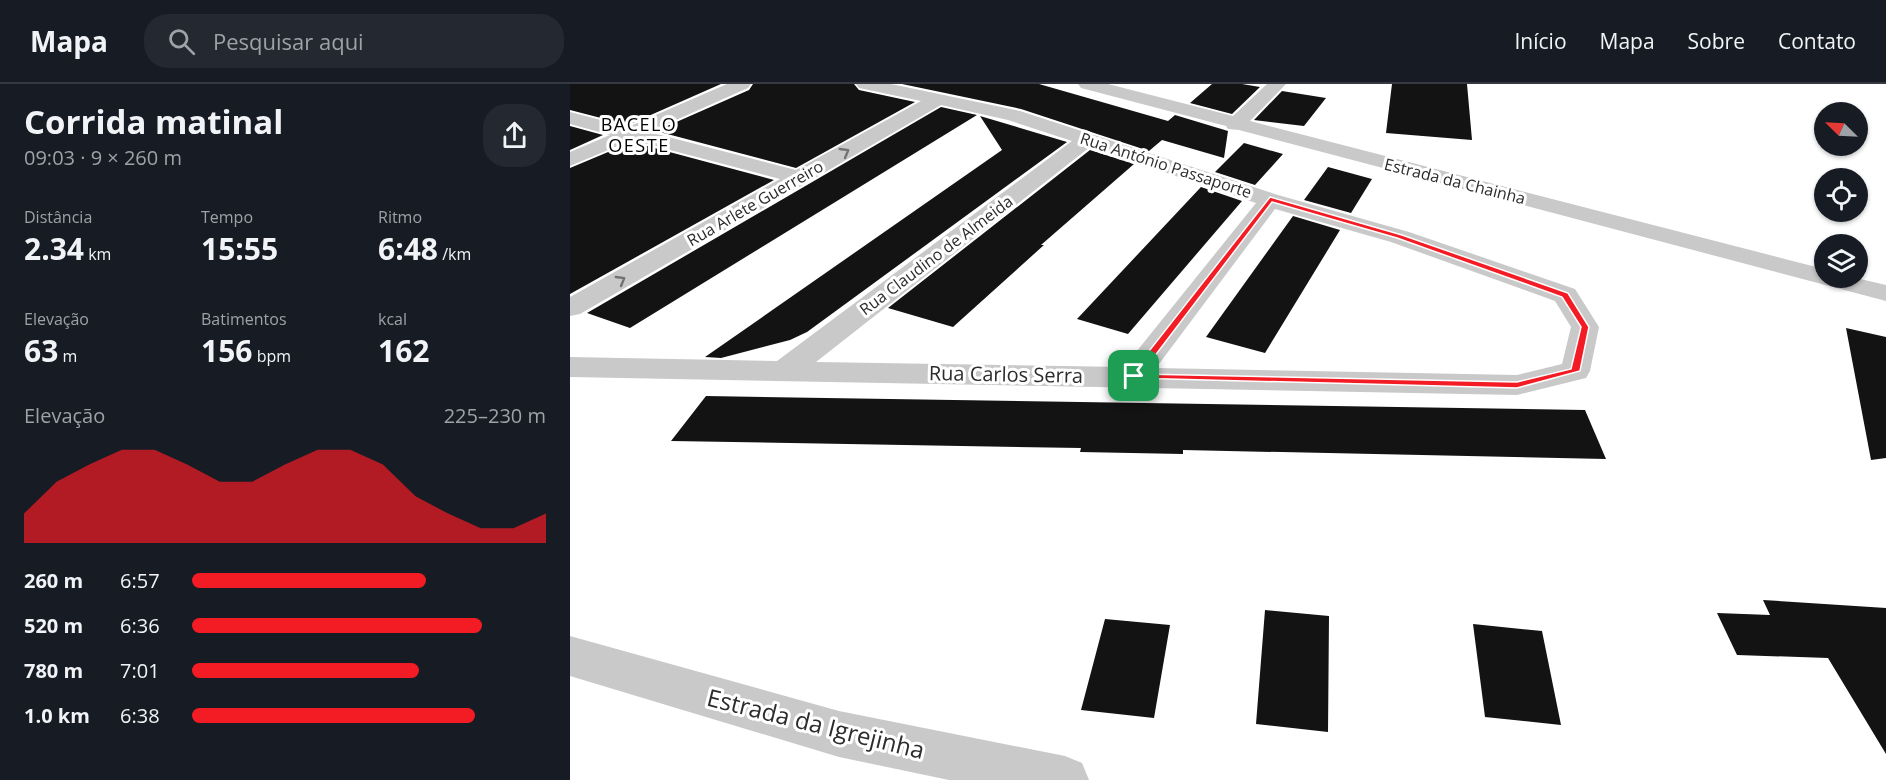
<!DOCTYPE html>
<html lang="pt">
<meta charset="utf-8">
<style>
body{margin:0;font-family:"Open Sans",sans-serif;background:#242831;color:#f1f3f6;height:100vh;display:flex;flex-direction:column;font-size:22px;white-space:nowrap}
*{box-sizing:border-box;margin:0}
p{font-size:20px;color:#9ea1a6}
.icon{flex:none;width:33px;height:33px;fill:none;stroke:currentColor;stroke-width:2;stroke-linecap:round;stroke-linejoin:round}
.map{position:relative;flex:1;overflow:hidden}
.details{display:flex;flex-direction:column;background:#171b24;width:570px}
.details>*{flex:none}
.needle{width:39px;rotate:294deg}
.fabs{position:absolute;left:1244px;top:18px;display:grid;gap:12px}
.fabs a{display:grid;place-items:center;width:54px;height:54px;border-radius:50%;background:#171b24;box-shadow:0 2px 4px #0004;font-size:30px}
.pin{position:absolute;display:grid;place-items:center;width:51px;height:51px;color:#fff;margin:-26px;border-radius:12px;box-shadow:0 3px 9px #0006}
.round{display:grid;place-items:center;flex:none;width:63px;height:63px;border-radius:24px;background:#242831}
.overview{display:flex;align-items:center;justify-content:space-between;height:102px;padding:0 24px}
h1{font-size:33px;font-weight:700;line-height:45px}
.metrics{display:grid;grid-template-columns:repeat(3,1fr);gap:9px;height:102px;padding:6px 24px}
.metrics div{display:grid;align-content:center}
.metrics b{font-size:30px;font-weight:700}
.metrics small{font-size:16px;font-weight:400}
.metrics p{font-size:16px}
.chart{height:168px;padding:12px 24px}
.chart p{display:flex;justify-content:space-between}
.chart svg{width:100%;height:108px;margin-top:6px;fill:#f41c24;opacity:.7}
ul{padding:0 24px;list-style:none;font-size:20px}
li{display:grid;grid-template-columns:96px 72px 1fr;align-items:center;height:45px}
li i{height:15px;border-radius:8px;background:#f41c24}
header{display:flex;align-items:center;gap:36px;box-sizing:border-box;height:84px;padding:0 30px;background:#171b24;border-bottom:2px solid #363941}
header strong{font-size:28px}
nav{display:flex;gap:33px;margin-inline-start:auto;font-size:21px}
.search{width:420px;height:54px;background:#242831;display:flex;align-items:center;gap:15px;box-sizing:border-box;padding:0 21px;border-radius:24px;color:#9ea1a6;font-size:22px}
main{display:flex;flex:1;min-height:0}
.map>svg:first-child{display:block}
.building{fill:#131313}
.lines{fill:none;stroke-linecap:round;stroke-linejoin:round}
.minor{fill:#c9c9c9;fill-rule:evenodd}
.oneway{stroke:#737373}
.route{fill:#f41c24;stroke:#fff;stroke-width:1.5;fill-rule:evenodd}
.labels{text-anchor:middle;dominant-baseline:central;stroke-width:6;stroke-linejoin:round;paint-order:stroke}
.far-street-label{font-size:16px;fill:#2c2c2c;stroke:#fff}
.far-neighbourhood-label{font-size:18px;letter-spacing:1.5px;fill:#000;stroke:#fff}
.street-label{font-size:20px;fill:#2c2c2c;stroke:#fff}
.near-street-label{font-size:24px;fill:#2c2c2c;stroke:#fff}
</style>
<header>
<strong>Mapa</strong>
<div class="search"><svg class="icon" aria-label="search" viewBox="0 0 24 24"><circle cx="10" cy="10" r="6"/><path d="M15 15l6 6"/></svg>Pesquisar aqui</div>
<nav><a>Início</a><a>Mapa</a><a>Sobre</a><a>Contato</a></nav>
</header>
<main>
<section class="details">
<div class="overview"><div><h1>Corrida matinal</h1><p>09:03 · 9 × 260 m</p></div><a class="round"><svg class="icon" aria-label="share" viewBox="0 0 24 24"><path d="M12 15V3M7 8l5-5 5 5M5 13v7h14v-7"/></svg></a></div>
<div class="metrics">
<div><p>Distância</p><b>2.34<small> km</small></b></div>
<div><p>Tempo</p><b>15:55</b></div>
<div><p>Ritmo</p><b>6:48<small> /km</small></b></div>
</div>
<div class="metrics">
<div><p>Elevação</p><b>63<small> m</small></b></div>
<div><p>Batimentos</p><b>156<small> bpm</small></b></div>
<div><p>kcal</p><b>162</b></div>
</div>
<div class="chart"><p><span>Elevação</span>225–230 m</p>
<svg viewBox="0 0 160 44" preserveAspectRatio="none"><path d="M0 44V32L10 19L20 12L30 6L40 6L50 12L60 19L70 19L80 12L90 6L100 6L110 12L120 25L130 32L140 38L150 38L160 32V44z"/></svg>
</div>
<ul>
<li><b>260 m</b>6:57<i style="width:66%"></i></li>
<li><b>520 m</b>6:36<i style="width:82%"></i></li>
<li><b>780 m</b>7:01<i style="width:64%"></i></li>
<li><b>1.0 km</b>6:38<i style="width:80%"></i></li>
</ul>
</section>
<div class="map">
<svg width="1316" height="696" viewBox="0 0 1316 696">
<rect width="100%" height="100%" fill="#fff"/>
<path class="building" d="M0,0H151L58,41L0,26Z
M183,0H284L289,6L345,18L226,84L86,47L179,6Z
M332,0H469L598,37L605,31L658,47L654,74L592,56L579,67L451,25Z
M642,0H672L690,3L662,30L620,19Z
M822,0H897L902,56L816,49Z
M712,7L756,14L734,42L684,36Z
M371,23L407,31L60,244L17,229Z
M410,32L497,58L237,248L220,256L151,274L135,273L432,66Z
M0,42L33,51L0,66Z
M62,58L204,96L0,210V84Z
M674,59L713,70L685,101L645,88Z
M520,66L564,80L471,161H474L383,243L318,224Z
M758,83L802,95L781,129L734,116Z
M631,103L672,117L558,250L507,235Z
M723,132L770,146L695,269L636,253Z
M1276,244L1316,253V374L1301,376Z
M136,312L1015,326L1036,375L613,366V370L510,368L511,364L101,357Z
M1193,516L1316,524V670L1258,574L1167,571L1147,529L1200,531Z
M695,526L759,532L758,648L686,640Z
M535,535L600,541L584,634L511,626Z
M903,540L972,547L991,641L915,633Z"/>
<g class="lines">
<path class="minor" d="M157,0H181L178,4L79,48L226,86L351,17L289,4L286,0H321L450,27L708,111L839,148L1005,205L1029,243L1020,287L1016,294L947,311L0,293V273L207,277L502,57L438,36L371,21L10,230L0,232V213L210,95L62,56L0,82V68L40,51L0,40V28L58,43ZM520,63L686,119L554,283L246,278ZM705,125L821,158L985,217L1001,243L992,280L947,291L586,284Z
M508,0H538L663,32L697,0H716L680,37L1254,185V194H1286L1316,201V217L669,46L658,45L656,42L511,4Z
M0,552L269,627L495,672L512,679L519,696H379L269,673L0,592Z"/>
</g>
<defs><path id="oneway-chevron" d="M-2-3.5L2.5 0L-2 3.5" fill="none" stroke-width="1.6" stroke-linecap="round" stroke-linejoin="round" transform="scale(1.5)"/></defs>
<g class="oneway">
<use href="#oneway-chevron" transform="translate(275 68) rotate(-30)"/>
<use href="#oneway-chevron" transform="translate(51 196) rotate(-30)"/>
</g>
<path class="route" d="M700,113L832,151L998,209L1019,243L1010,287L947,304L561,294V290ZM702,118L827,154L992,213L1011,243L1001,285L947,298L571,290Z"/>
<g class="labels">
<g class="far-street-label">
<text transform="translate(596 81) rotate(18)">Rua António Passaporte</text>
<text transform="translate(885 97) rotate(14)">Estrada da Chainha</text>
<text transform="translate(185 119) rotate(-30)">Rua Arlete Guerreiro</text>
<text transform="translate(366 171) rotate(-37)">Rua Claudino de Almeida</text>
</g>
<g class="far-neighbourhood-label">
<text x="69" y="40">BACELO<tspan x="69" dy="21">OESTE</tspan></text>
</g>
<g class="street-label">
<text transform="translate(436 290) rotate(1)">Rua Carlos Serra</text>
</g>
<g class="near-street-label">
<text transform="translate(246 639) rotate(14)">Estrada da Igrejinha</text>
</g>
</g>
</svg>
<div class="fabs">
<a><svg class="needle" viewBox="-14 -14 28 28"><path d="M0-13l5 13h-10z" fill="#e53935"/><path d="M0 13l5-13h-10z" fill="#9ea1a6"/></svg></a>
<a><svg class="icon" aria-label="locate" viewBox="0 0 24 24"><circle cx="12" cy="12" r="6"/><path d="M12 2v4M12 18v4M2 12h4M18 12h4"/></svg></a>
<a><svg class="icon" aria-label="layers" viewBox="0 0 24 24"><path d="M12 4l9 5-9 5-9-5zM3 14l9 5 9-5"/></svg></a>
</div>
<div class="pin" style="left:564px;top:292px;background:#1e9e55"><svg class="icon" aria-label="arrive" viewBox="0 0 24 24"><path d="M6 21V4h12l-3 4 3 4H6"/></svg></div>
</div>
</main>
